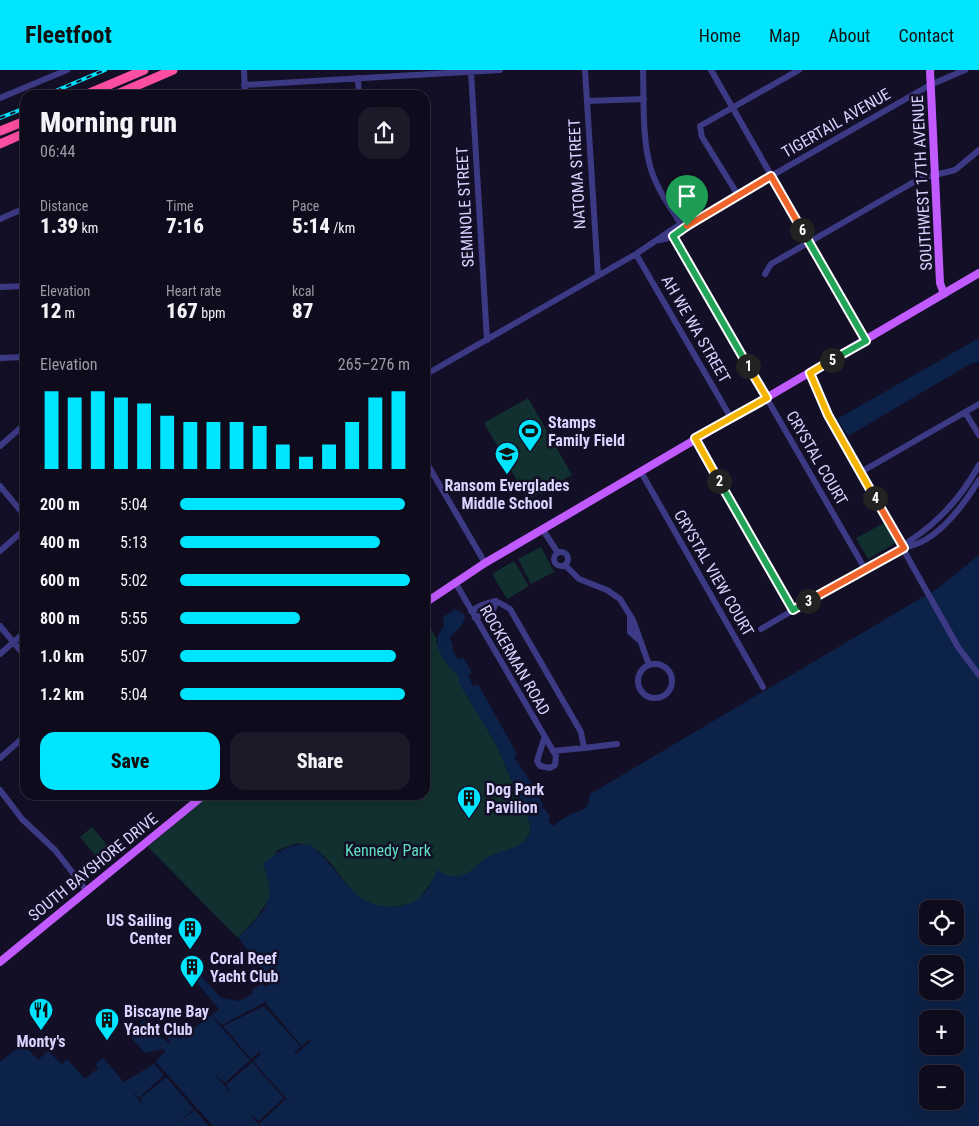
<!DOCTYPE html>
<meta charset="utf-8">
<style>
body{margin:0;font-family:"Roboto Condensed",sans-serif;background:#1c1929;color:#f1f3f6;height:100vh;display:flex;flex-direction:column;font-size:19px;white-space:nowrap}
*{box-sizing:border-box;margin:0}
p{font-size:16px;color:#9b9ba3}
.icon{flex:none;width:28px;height:28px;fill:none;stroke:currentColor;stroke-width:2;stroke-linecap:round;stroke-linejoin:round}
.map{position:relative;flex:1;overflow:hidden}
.panel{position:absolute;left:20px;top:20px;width:410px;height:710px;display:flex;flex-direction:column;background:#0e0b1c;border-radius:15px;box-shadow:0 5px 20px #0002,0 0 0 1px #2e2b3b}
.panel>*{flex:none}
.controls{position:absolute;left:919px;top:830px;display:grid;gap:10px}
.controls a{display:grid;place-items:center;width:45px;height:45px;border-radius:10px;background:#0e0b1c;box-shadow:0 5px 20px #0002,0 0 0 1px #2e2b3b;font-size:25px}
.pin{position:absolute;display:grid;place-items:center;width:42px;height:42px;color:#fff;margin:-51px -21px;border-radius:50% 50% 50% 0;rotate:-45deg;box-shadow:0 0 5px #0007}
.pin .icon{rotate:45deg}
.km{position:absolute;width:25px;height:25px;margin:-12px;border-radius:50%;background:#222;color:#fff;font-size:14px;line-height:25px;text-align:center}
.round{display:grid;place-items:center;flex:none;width:52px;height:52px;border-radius:15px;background:#1c1929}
.overview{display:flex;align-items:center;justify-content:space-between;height:85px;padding:0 20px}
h1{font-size:28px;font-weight:800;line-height:38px}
.figures{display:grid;grid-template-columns:repeat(3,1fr);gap:8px;height:85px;padding:5px 20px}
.figures div{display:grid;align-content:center}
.figures b{font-size:21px;font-weight:800}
.figures small{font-size:14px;font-weight:400}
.figures p{font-size:14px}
.chart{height:140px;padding:10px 20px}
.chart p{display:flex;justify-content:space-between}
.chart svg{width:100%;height:90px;margin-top:5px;stroke:#00e5ff;stroke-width:6}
.button{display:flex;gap:10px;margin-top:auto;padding:10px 20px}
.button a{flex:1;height:58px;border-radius:15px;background:#00e5ff;color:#111;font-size:20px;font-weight:800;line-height:58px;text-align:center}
.button a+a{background:#1c1929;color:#f1f3f6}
ul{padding:0 20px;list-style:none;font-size:16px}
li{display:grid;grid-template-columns:80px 60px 1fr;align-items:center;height:38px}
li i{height:12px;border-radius:6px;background:#00e5ff}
header{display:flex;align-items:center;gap:30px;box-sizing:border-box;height:70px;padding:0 25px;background:#00e5ff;color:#111}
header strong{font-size:24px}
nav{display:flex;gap:28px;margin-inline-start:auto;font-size:18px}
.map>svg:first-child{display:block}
.green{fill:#12302f}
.water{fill:#0c2248;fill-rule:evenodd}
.pier{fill:#130f26}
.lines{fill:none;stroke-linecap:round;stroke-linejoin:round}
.minor{stroke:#3d3a85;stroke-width:6}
.major{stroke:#c25bff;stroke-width:8}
.highway{stroke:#ff4fa3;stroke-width:9}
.rail-casing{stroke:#00e5ff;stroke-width:4}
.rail{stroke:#130f26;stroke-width:2;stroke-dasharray:5.5;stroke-linecap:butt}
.split-1-casing{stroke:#fff;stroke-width:10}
.split-2-casing{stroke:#fff;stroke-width:10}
.split-3-casing{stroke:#fff;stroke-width:10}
.split-4-casing{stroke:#fff;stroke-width:10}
.split-5-casing{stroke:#fff;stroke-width:10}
.split-6-casing{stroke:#fff;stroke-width:10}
.split-7-casing{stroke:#fff;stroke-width:10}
.split-1{stroke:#22a559;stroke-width:6}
.split-2{stroke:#f5b400;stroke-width:6}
.split-3{stroke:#22a559;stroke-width:6}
.split-4{stroke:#f0652b;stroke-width:6}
.split-5{stroke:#f5b400;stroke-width:6}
.split-6{stroke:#22a559;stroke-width:6}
.split-7{stroke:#f0652b;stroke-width:6}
.labels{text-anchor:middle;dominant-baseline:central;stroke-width:5;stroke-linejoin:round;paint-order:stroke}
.street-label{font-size:16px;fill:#d9d4ff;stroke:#130f26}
.poi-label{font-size:16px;font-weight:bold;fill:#d9d4ff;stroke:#130f26;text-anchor:start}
.park-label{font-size:16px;fill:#5fe0c0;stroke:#130f26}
</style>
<header>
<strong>Fleetfoot</strong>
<nav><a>Home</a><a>Map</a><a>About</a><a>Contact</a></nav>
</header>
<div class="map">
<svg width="979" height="1056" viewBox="0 0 979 1056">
<rect width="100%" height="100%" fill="#130f26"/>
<path class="green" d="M528,328L572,405L528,430L484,353Z
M886,452L897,472L868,489L856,468Z
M541,477L554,502L531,514L518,489Z
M514,491L529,516L507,529L492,504Z
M425,549L437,569L436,573L459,606L460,614L496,674L530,754C534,778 503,779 489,787C480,791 474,801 464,805C454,809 442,802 432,812C419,826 425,832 400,836C342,845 343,782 302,774C295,772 284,778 277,781L270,813V828L257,847L238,868L148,777L209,725H425Z
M92,757L112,781L100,791L80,767Z"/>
<path class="water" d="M979,268V292L972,293L848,366L837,349Z
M979,485V1056H0V992L23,974L38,990L48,981L62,994L67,989L85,1009L98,998L96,994L103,988L124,1012L152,995L165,982L163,979L145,983L125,961L127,959L131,963L144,950L159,966L169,973L170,971L160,959L166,953L180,969L219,939L190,904L196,900L221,928L240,931L253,923L252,920L262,914L265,917L272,912L238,868C265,839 278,834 263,794C277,782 292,771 311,775C342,800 354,844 401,836C422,832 429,819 437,800C445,804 451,807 459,806C472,804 478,793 488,787C502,779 534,778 530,754L496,674L459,613V606C446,596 427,572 444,557L443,547L455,539L464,544L465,548L462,555L449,568L453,574L452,578L458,590L463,587L472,603L468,605L473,616L478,614L517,684L514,687L534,717V725L538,727L543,735L541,738L545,739L550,747L548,751L553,756C557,753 561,749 566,747C579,739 588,744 590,724L938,518ZM928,839H955V866H928ZM928,894H955V921H928ZM928,949H955V976H928ZM928,1004H955V1031H928Z"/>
<path class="pier" d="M267,931L266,934L302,976L309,970L311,971L296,984L294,983L301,977L264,936L223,956L251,989L259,982L261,984L253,991L293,1036L286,1029L260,1053V1056L250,1044L259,1051L284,1028L252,992L226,1015L232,1024L215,1005L225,1013L250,990L210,944L222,955Z
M154,989L155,991L213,1056H209L195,1040L174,1056L194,1039L166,1007L140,1029L145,1037L132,1022L139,1028L164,1005L152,991Z"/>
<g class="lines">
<path class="minor" d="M244,0L245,25
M585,0L598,206
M643,0C644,31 642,66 650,96C656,118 671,139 683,157
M711,0L866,271
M471,2L487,270
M358,8L359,25
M244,15L500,0
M0,28L67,0
M587,31L644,29
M738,125L702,67L700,56L799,0
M0,149L25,138
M671,162L865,499
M660,170L672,167L696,149L930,15L965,0
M636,184L731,348
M765,204L771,194L919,109L955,100L979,80
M0,217L25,216
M0,288L25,287
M810,303L830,349L958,577L979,605
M425,305L636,184L685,151L696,149
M965,342L979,365
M695,369L793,540
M0,376L25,354
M425,390L485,493
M641,402L763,617
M861,402L979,334
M0,416L25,446
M543,460L558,483
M905,477C936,473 963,436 979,410
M0,481L25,459
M554 489a7 7 0 1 1 14 0a7 7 0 1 1-14 0Z
M565,495L579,509L607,520L620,529L633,550L649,595
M455,512L556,686L555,695L550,698L540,696L537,691L544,669
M485,534L496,531L510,539L581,662L584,678L553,681
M489,540L494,538L496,531
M471,541L482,535
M630,545V562L640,571
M475,548L486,542
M0,556L25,586
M761,559C793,540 825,522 857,503C910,472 948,452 979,395
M0,584L25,562
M638 611a17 17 0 1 1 34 0a17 17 0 1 1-34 0Z
M584,678L617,674
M0,688L25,666
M0,720L22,749L55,780L86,820"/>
<path class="major" d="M930,0L940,213L944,224
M425,533L485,493L979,203
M0,892L204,725"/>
<path class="highway" d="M85,25L144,0
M115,25L173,0
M0,61L25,51
M0,74L25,63"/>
<defs>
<path id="rail" d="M46,25L105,0
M0,48L25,38"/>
</defs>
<use href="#rail" class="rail-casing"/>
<use href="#rail" class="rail"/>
</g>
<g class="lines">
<defs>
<path id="split-1" d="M687,156L673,166L748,296"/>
<path id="split-2" d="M719,411L695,368L767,328L748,296"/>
<path id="split-3" d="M719,411L793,540L808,531"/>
<path id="split-4" d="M808,531L904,478L875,428"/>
<path id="split-5" d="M832,290L810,303L828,345L875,428"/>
<path id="split-6" d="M802,160L866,271L832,290"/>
<path id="split-7" d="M687,156L771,106L802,160"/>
</defs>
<use href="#split-1" class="split-1-casing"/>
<use href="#split-2" class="split-2-casing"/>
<use href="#split-3" class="split-3-casing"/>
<use href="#split-4" class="split-4-casing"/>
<use href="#split-5" class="split-5-casing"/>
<use href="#split-6" class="split-6-casing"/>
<use href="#split-7" class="split-7-casing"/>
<use href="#split-1" class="split-1"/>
<use href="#split-2" class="split-2"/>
<use href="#split-3" class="split-3"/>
<use href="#split-4" class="split-4"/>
<use href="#split-5" class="split-5"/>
<use href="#split-6" class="split-6"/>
<use href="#split-7" class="split-7"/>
</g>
<defs>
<symbol id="stadium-pin" viewBox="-11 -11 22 30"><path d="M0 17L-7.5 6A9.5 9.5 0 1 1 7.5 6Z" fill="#00e5ff" stroke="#130f26"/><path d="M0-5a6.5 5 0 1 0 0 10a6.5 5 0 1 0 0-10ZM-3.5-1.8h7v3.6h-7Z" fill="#111"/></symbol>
<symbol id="school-pin" viewBox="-11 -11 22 30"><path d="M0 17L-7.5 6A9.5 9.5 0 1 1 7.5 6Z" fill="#00e5ff" stroke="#130f26"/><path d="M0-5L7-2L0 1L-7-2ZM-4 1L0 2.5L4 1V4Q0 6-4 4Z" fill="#111"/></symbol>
<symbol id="building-pin" viewBox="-11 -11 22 30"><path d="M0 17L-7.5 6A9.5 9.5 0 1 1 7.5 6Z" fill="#00e5ff" stroke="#130f26"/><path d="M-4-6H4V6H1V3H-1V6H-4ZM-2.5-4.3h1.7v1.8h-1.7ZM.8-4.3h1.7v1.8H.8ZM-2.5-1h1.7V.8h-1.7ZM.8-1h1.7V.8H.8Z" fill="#111"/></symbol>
<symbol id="restaurant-pin" viewBox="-11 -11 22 30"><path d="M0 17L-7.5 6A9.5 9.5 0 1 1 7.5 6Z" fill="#00e5ff" stroke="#130f26"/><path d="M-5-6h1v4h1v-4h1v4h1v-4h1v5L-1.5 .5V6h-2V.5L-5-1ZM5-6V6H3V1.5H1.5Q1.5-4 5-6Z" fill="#111"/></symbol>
</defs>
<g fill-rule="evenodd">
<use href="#stadium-pin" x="516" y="347" width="28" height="38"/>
<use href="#school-pin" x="493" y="370" width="28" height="38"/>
<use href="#building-pin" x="455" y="714" width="28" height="38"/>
<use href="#building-pin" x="176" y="845" width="28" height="38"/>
<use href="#building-pin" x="178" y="883" width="28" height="38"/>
<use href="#restaurant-pin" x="27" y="926" width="28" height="38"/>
<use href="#building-pin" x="93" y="936" width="28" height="38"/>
</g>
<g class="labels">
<g class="street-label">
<text transform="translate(836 53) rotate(-30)">TIGERTAIL AVENUE</text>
<text transform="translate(577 104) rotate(-93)">NATOMA STREET</text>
<text transform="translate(922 113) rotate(-93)">SOUTHWEST 17TH AVENUE</text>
<text transform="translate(465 137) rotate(-93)">SEMINOLE STREET</text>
<text transform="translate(696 259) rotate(60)">AH WE WA STREET</text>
<text transform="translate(817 388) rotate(60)">CRYSTAL COURT</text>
<text transform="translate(714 503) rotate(60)">CRYSTAL VIEW COURT</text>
<text transform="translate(515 590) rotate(60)">ROCKERMAN ROAD</text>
<text transform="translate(93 797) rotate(-39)">SOUTH BAYSHORE DRIVE</text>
</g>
<g class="poi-label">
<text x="548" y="352">Stamps<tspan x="548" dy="18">Family Field</tspan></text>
<text x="507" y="415" text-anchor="middle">Ransom Everglades<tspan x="507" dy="18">Middle School</tspan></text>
<text x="486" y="719">Dog Park<tspan x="486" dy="18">Pavilion</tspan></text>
<text x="172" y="850" text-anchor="end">US Sailing<tspan x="172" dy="18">Center</tspan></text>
<text x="210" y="888">Coral Reef<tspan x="210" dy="18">Yacht Club</tspan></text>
<text x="124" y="941">Biscayne Bay<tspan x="124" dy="18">Yacht Club</tspan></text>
<text x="41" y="971" text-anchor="middle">Monty's</text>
</g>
<g class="park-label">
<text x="388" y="780">Kennedy Park</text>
</g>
</g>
</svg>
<div class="controls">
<a><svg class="icon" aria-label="locate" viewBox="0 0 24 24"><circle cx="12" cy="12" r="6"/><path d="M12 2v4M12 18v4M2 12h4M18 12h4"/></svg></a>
<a><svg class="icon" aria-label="layers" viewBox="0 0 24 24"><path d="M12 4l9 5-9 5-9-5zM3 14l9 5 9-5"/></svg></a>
<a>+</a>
<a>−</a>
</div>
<div class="pin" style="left:687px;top:156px;background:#1e9e55"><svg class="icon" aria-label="arrive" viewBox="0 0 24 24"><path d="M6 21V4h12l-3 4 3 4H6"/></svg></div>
<b class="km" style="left:748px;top:296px">1</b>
<b class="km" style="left:719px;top:411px">2</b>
<b class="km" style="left:808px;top:531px">3</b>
<b class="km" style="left:875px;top:428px">4</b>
<b class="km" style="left:832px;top:290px">5</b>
<b class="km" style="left:802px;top:160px">6</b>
<section class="panel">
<div class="overview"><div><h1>Morning run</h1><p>06:44</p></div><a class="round"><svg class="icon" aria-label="share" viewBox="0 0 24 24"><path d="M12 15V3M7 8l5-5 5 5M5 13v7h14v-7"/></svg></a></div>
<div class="figures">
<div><p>Distance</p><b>1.39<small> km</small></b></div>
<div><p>Time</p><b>7:16</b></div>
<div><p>Pace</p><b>5:14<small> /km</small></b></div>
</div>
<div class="figures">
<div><p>Elevation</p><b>12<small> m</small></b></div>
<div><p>Heart rate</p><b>167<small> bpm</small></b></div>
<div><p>kcal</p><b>87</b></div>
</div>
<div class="chart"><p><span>Elevation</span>265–276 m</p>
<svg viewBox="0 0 160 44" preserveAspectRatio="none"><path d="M5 44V6M15 44V9M25 44V6M35 44V9M45 44V12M55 44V18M65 44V21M75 44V21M85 44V21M95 44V23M105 44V32M115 44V38M125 44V32M135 44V21M145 44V9M155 44V6"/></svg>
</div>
<ul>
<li><b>200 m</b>5:04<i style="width:98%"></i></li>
<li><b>400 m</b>5:13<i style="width:87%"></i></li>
<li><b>600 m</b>5:02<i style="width:100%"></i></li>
<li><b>800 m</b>5:55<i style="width:52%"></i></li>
<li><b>1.0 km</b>5:07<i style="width:94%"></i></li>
<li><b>1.2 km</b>5:04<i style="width:98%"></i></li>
</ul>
<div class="button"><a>Save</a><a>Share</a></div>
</section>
</div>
